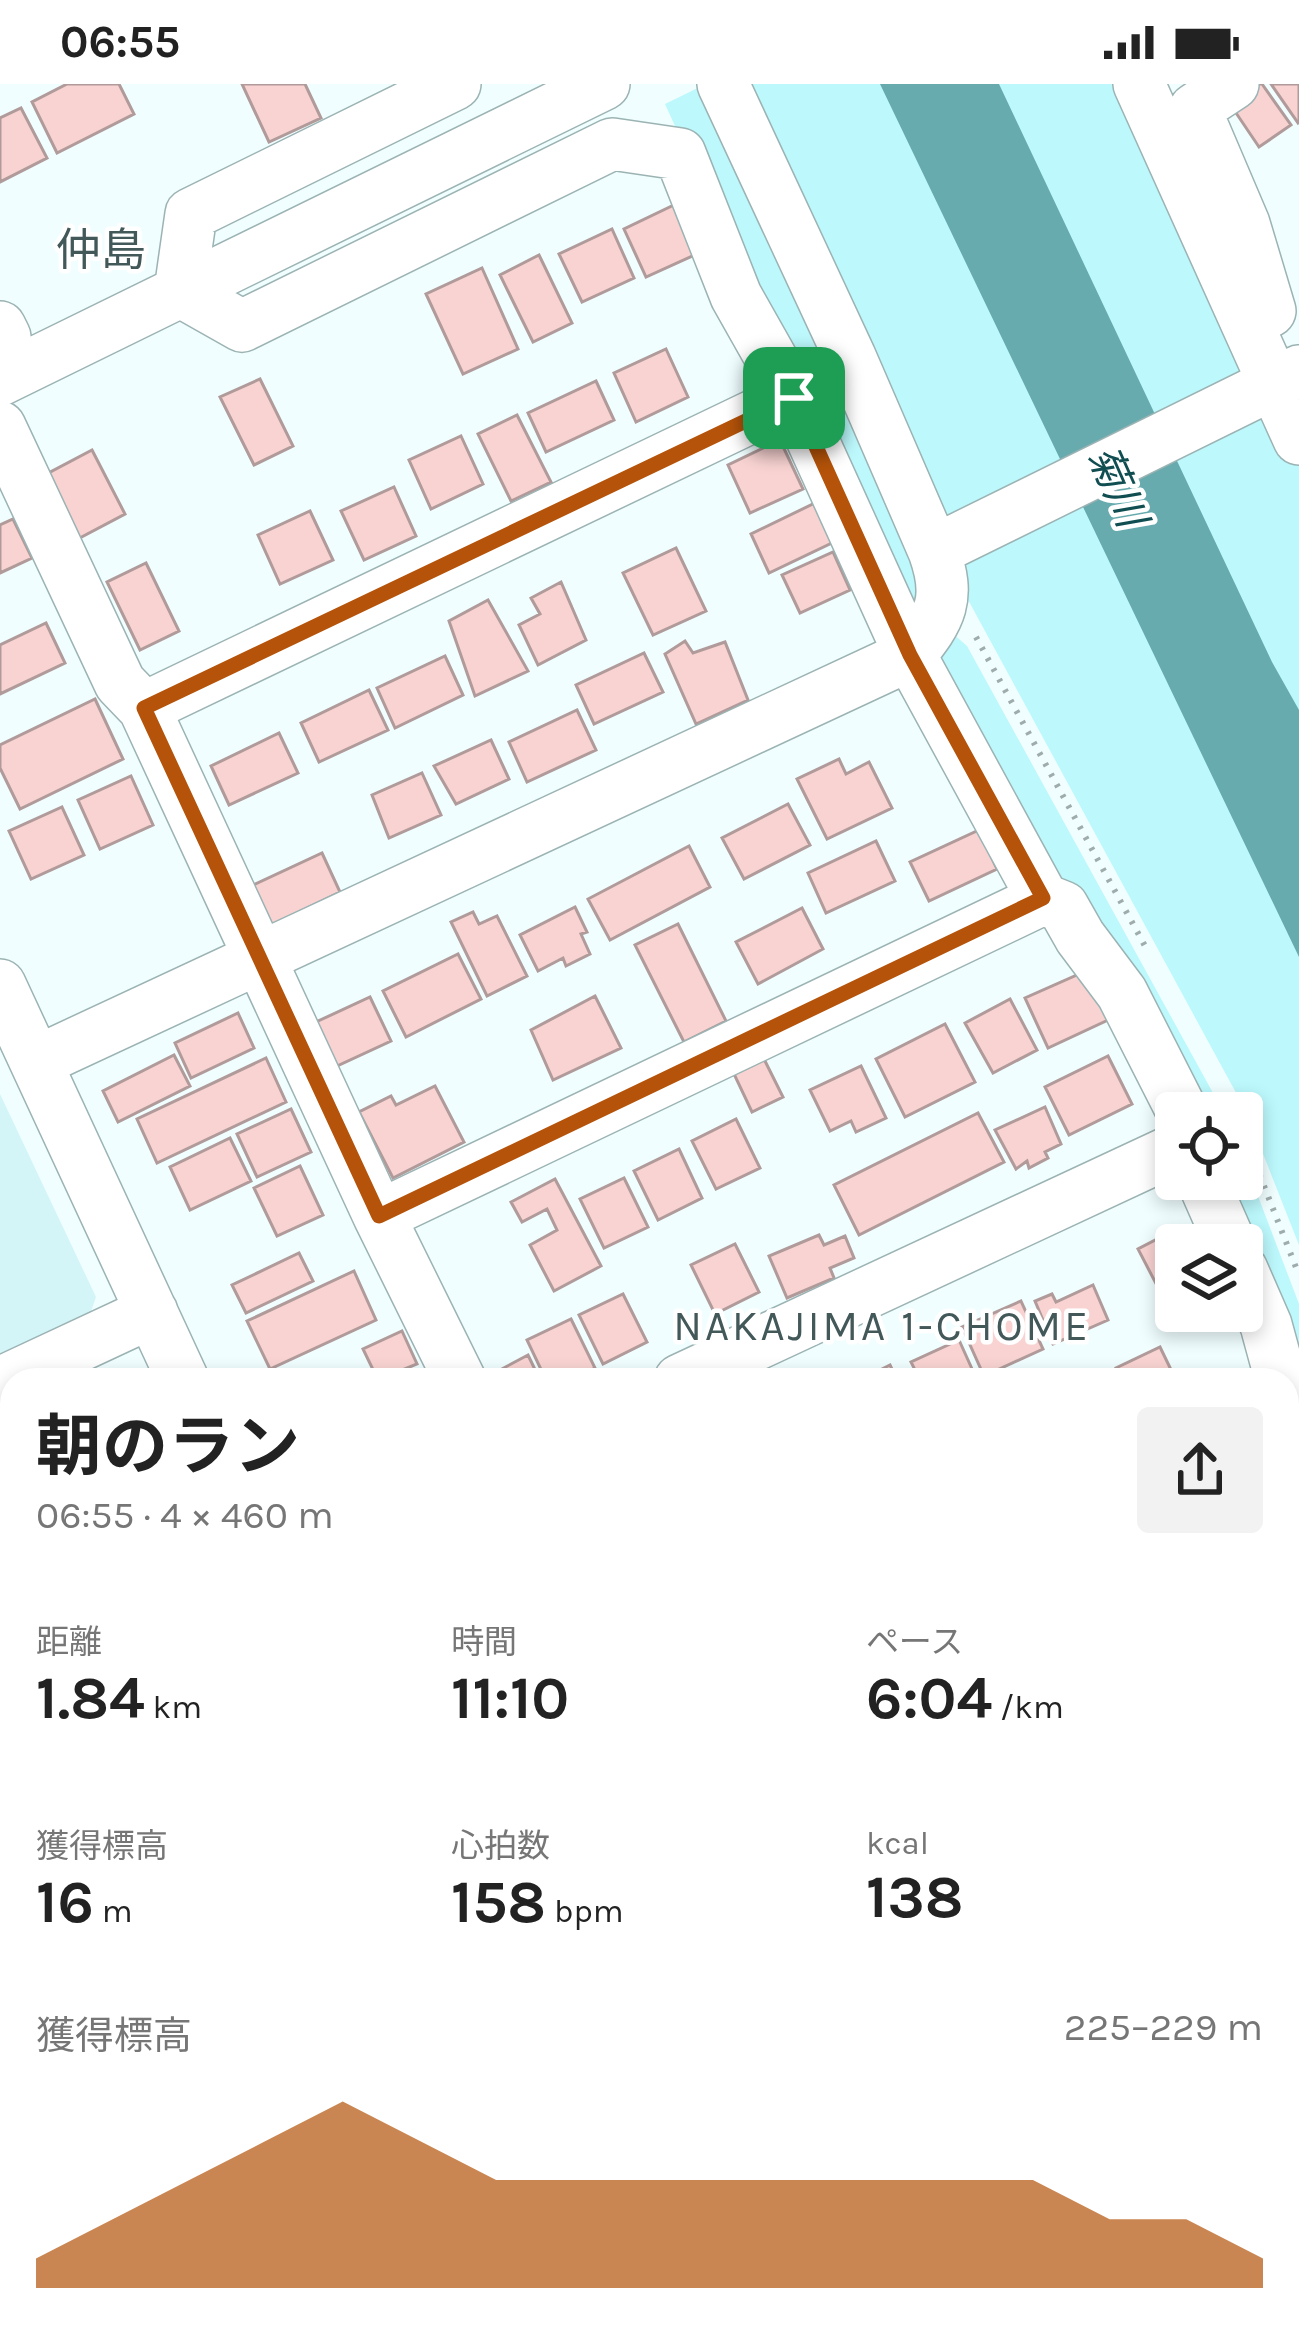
<!DOCTYPE html>
<html lang="ja">
<meta charset="utf-8">
<style>
body{margin:0;font-family:Karla,"Noto Sans JP",sans-serif;background:#f2f2f2;color:#222;height:100vh;display:flex;flex-direction:column;font-size:45px;white-space:nowrap}
*{box-sizing:border-box;margin:0}
p{font-size:39px;color:#767676}
.icon{flex:none;width:66px;height:66px;fill:none;stroke:currentColor;stroke-width:2;stroke-linecap:round;stroke-linejoin:round}
.map{position:relative;flex:1;overflow:hidden}
.details{position:absolute;left:0px;top:1284px;width:1299px;height:975px;display:flex;flex-direction:column;background:#fff;border-radius:36px 36px 0 0;box-shadow:0 6px 18px #0003}
.details>*{flex:none}
.controls{position:absolute;left:1155px;top:1008px;display:grid;gap:24px}
.controls a{display:grid;place-items:center;width:108px;height:108px;border-radius:12px;background:#fff;box-shadow:0 6px 18px #0003;font-size:60px}
.pin{position:absolute;display:grid;place-items:center;width:102px;height:102px;color:#fff;margin:-51px;border-radius:24px;box-shadow:0 6px 18px #0006}
.round{display:grid;place-items:center;flex:none;width:126px;height:126px;border-radius:12px;background:#f2f2f2}
.head{display:flex;align-items:center;justify-content:space-between;height:204px;padding:0 36px}
h1{font-size:66px;font-weight:700;line-height:90px}
.figures{display:grid;grid-template-columns:repeat(3,1fr);gap:18px;height:204px;padding:12px 36px}
.figures div{display:grid;align-content:center}
.figures b{font-size:60px;font-weight:700}
.figures small{font-size:33px;font-weight:400}
.figures p{font-size:33px}
.chart{height:336px;padding:24px 36px}
.chart p{display:flex;justify-content:space-between}
.chart svg{width:100%;height:216px;margin-top:12px;fill:#b45309;opacity:.7}
.status{display:flex;justify-content:space-between;align-items:center;height:84px;padding:0 60px;background:#fff;direction:ltr}
.status svg{height:33px;fill:currentColor}
.map>svg:first-child{display:block}
.built{fill:#d4f5f7}
.green{fill:#bcf8fc}
.water{fill:#67abaf}
.building{fill:#f8d3d2;stroke:#b09b9a;stroke-width:3}
.lines{fill:none;stroke-linecap:round;stroke-linejoin:round}
.minor-casing{stroke:#9cb3b4;stroke-width:54}
.path{stroke:#9facac;stroke-width:6;stroke-dasharray:3 9;stroke-linecap:butt}
.minor{stroke:#fff;stroke-width:51}
.route-casing{stroke:#fff;stroke-width:24}
.route{stroke:#b45309;stroke-width:15}
.labels{text-anchor:middle;dominant-baseline:central;stroke-width:9;stroke-linejoin:round;paint-order:stroke}
.water-label{font-size:42px;font-style:italic;fill:#114e52;stroke:#fff}
.neighbourhood-label{font-size:42px;letter-spacing:3px;fill:#435859;stroke:#fff}
.quarter-label{font-size:45px;fill:#435859;stroke:#fff}
</style>
<div class="status"><b>06:55</b><svg viewBox="0 0 49 12"><path d="M0 12V9h3v3zM5 12V6h3v6zM10 12V3h3v9zM15 12V0h3v12zM26 1h20v11H26zM47 4h2v5h-2z"/></svg></div>
<div class="map">
<svg width="1299" height="2257" viewBox="0 0 1299 2257">
<rect width="100%" height="100%" fill="#f0feff"/>
<path class="built" d="M0,1010L96,1213L87,1239L0,1281Z"/>
<path class="green" d="M706,0L919,461V543L687,52L675,42L665,20Z
M734,0H1112L1299,374V1161L1247,1029L966,512Z
M952,549L967,562L1224,1029H1190L931,584Z
M1242,1070L1299,1220V1330L1219,1095H1242Z
M1291,1338L1299,1381V1604L1287,1610V1340Z"/>
<path class="water" d="M880,0H999L1272,578L1299,626V873Z"/>
<path class="building" d="M67,0H119L134,30L57,69L32,18Z
M242,0H305L321,34L269,58Z
M1253,0H1262L1291,41L1259,63L1228,17Z
M1271,0H1299V38L1298,39Z
M21,24L47,74L0,98V34Z
M676,120L699,169L646,193L624,145Z
M612,145L634,194L582,218L559,170Z
M539,171L572,239L533,258L500,191Z
M482,184L518,265L463,290L426,210Z
M666,265L688,313L636,338L614,289Z
M260,295L293,362L254,381L220,313Z
M596,297L614,336L546,368L528,329Z
M517,331L551,398L511,417L478,350Z
M461,352L483,400L431,425L409,376Z
M780,356L803,405L750,429L728,381Z
M92,366L125,430L74,457L41,393Z
M394,403L416,452L364,476L341,427Z
M819,417L838,456L769,489L751,450Z
M310,427L333,476L280,500L258,451Z
M13,435L32,474L0,489V441Z
M676,464L706,527L653,551L623,489Z
M833,468L850,506L800,529L782,491Z
M146,479L179,547L140,566L107,498Z
M561,498L586,556L538,581L519,541L540,530L531,514Z
M488,516L528,587L475,612L449,537Z
M46,539L65,579L0,610V561Z
M685,557L693,569L725,558L748,616L696,640L665,570Z
M644,569L663,608L594,640L576,601Z
M445,572L463,611L395,644L377,604Z
M369,606L388,646L319,678L301,639Z
M95,615L123,675L20,725L0,684V661Z
M577,626L596,666L527,698L509,658Z
M279,649L298,689L229,721L211,682Z
M491,656L509,695L456,720L434,682Z
M839,675L846,690L869,678L892,724L827,755L797,695Z
M422,689L441,731L389,754L372,711Z
M131,692L153,741L100,765L78,716Z
M788,720L810,761L744,795L722,754Z
M62,723L84,771L31,795L9,747Z
M979,746L997,785L929,817L910,778Z
M876,757L895,797L826,829L808,789Z
M689,762L710,803L610,856L588,815Z
M322,769L340,808L272,841L253,801Z
M575,823L587,848L581,850L590,870L566,882L563,874L538,887L520,851Z
M802,824L823,865L758,900L736,858Z
M473,828L479,840L497,832L527,892L487,912L451,838Z
M678,840L726,937L684,958L635,861Z
M458,870L481,915L406,953L383,907Z
M1086,887L1108,936L1048,964L1025,914Z
M595,912L621,964L553,996L531,946Z
M370,913L391,957L337,982L316,938Z
M1010,915L1037,966L993,989L965,939Z
M238,929L254,964L191,994L175,959Z
M945,940L975,998L905,1033L876,975Z
M174,971L190,1002L118,1038L103,1007Z
M1108,972L1132,1020L1069,1051L1045,1003Z
M266,974L286,1018L157,1079L137,1035Z
M764,975L783,1013L752,1028L734,990Z
M861,982L886,1034L856,1048L851,1037L830,1047L810,1006Z
M435,1002L464,1058L393,1094L359,1028L391,1012L396,1021Z
M1045,1023L1061,1060L1045,1068L1048,1074L1029,1084L1027,1077L1016,1085L995,1046Z
M291,1025L311,1068L257,1093L237,1050Z
M978,1029L1004,1078L859,1151L834,1101Z
M736,1035L760,1084L716,1105L692,1057Z
M230,1054L251,1097L190,1126L170,1083Z
M679,1065L702,1114L658,1136L634,1087Z
M300,1082L323,1131L277,1152L254,1104Z
M624,1094L648,1143L604,1164L580,1115Z
M555,1095L601,1182L554,1207L530,1161L557,1146L547,1125L522,1138L511,1118Z
M1196,1142L1206,1161H1176V1206L1163,1213L1138,1165L1165,1151V1157Z
M819,1151L824,1161L845,1152L854,1174L830,1184L834,1194L787,1214L769,1172Z
M735,1160L759,1208L715,1230L691,1181Z
M299,1169L313,1197L246,1229L232,1201Z
M354,1187L376,1236L270,1285L247,1237Z
M1093,1201L1108,1236L1053,1260L1035,1217L1052,1210L1056,1218Z
M623,1210L647,1258L603,1280L579,1231Z
M1021,1217L1043,1265L984,1292L962,1243Z
M571,1235L595,1284L570,1296H546L527,1256Z
M402,1247L417,1280L378,1296L363,1265Z
M959,1256L977,1296H920L911,1278Z
M1160,1263L1176,1296H1121L1116,1284Z
M528,1271L540,1296H484L483,1295Z
M890,1281L897,1296H860Z
M12,1370V1404L0,1380V1376Z
M12,1629V1671L0,1647V1635Z
M1293,1657L1299,1668V1719L1287,1725V1660Z
M12,1724V1779L0,1785V1730Z
M1292,1827L1299,1841V1886L1287,1892V1829Z
M10,1876L12,1930L0,1936V1880Z
M0,2007L12,2031V2037L0,2042Z
M12,2180V2232L0,2238V2186Z
M13,2247H31L36,2257H0Z
M92,2247H158L163,2257H96Z
M458,2247H478L483,2257H437Z
M492,2247H556L559,2253L550,2257H497Z"/>
<g class="lines">
<defs>
<path id="minor" d="M1139,0L1299,355
M1233,0L1195,25L1244,140L1270,227
M0,243L5,253
M0,296L604,0
M0,343L120,599L144,624
M934,467L1299,287
M1043,815L1063,823L1080,853L1122,909L1183,1029
M0,901L183,1296
M36,978L910,571C941,533 951,515 934,467L850,273L723,0
M1202,1095L1231,1161
M379,1132L1043,815L910,571L793,313L736,212L680,70L612,60L242,242L180,207L191,130L455,0
M1242,1186L1266,1241L1281,1296
M460,1296L379,1132L144,624L793,313
M680,1296L1176,1065
M0,1299L152,1228
M1287,1320L1295,1324L1299,1345
M0,1448L12,1473
M0,1559L12,1553
M1287,1626L1299,1620
M0,1818L12,1813
M1287,1923L1299,1917
M0,2094L12,2088
M1287,2129L1299,2102
M375,2247L380,2257
M629,2247L634,2257
M245,2257L266,2247
M1229,2257L1234,2247"/>
</defs>
<use href="#minor" class="minor-casing"/>
<path class="path" d="M976,553L1145,862
M1242,1046L1299,1191
M804,2257L825,2247"/>
<use href="#minor" class="minor"/>
</g>
<g class="lines">
<defs>
<path id="route" d="M794,314L910,571L1043,814L379,1132L144,624Z"/>
</defs>
<use href="#route" class="route-casing"/>
<use href="#route" class="route"/>
</g>
<g class="labels">
<g class="water-label">
<text transform="translate(1117 402) rotate(66)">菊川</text>
</g>
<g class="neighbourhood-label">
<text x="882" y="1242">NAKAJIMA 1-CHOME</text>
</g>
<g class="quarter-label">
<text x="101" y="166">仲島</text>
</g>
</g>
</svg>
<div class="controls">
<a><svg class="icon" aria-label="locate" viewBox="0 0 24 24"><circle cx="12" cy="12" r="6"/><path d="M12 2v4M12 18v4M2 12h4M18 12h4"/></svg></a>
<a><svg class="icon" aria-label="layers" viewBox="0 0 24 24"><path d="M12 4l9 5-9 5-9-5zM3 14l9 5 9-5"/></svg></a>
</div>
<div class="pin" style="left:794px;top:314px;background:#1e9e55"><svg class="icon" aria-label="arrive" viewBox="0 0 24 24"><path d="M6 21V4h12l-3 4 3 4H6"/></svg></div>
<section class="details">
<div class="head"><div><h1>朝のラン</h1><p>06:55 · 4 × 460 m</p></div><a class="round"><svg class="icon" aria-label="share" viewBox="0 0 24 24"><path d="M12 15V3M7 8l5-5 5 5M5 13v7h14v-7"/></svg></a></div>
<div class="figures">
<div><p>距離</p><b>1.84<small> km</small></b></div>
<div><p>時間</p><b>11:10</b></div>
<div><p>ペース</p><b>6:04<small> /km</small></b></div>
</div>
<div class="figures">
<div><p>獲得標高</p><b>16<small> m</small></b></div>
<div><p>心拍数</p><b>158<small> bpm</small></b></div>
<div><p>kcal</p><b>138</b></div>
</div>
<div class="chart"><p><span>獲得標高</span>225–229 m</p>
<svg viewBox="0 0 160 44" preserveAspectRatio="none"><path d="M0 44V38L10 30L20 22L30 14L40 6L50 14L60 22L70 22L80 22L90 22L100 22L110 22L120 22L130 22L140 30L150 30L160 38V44z"/></svg>
</div>
</section>
</div>
